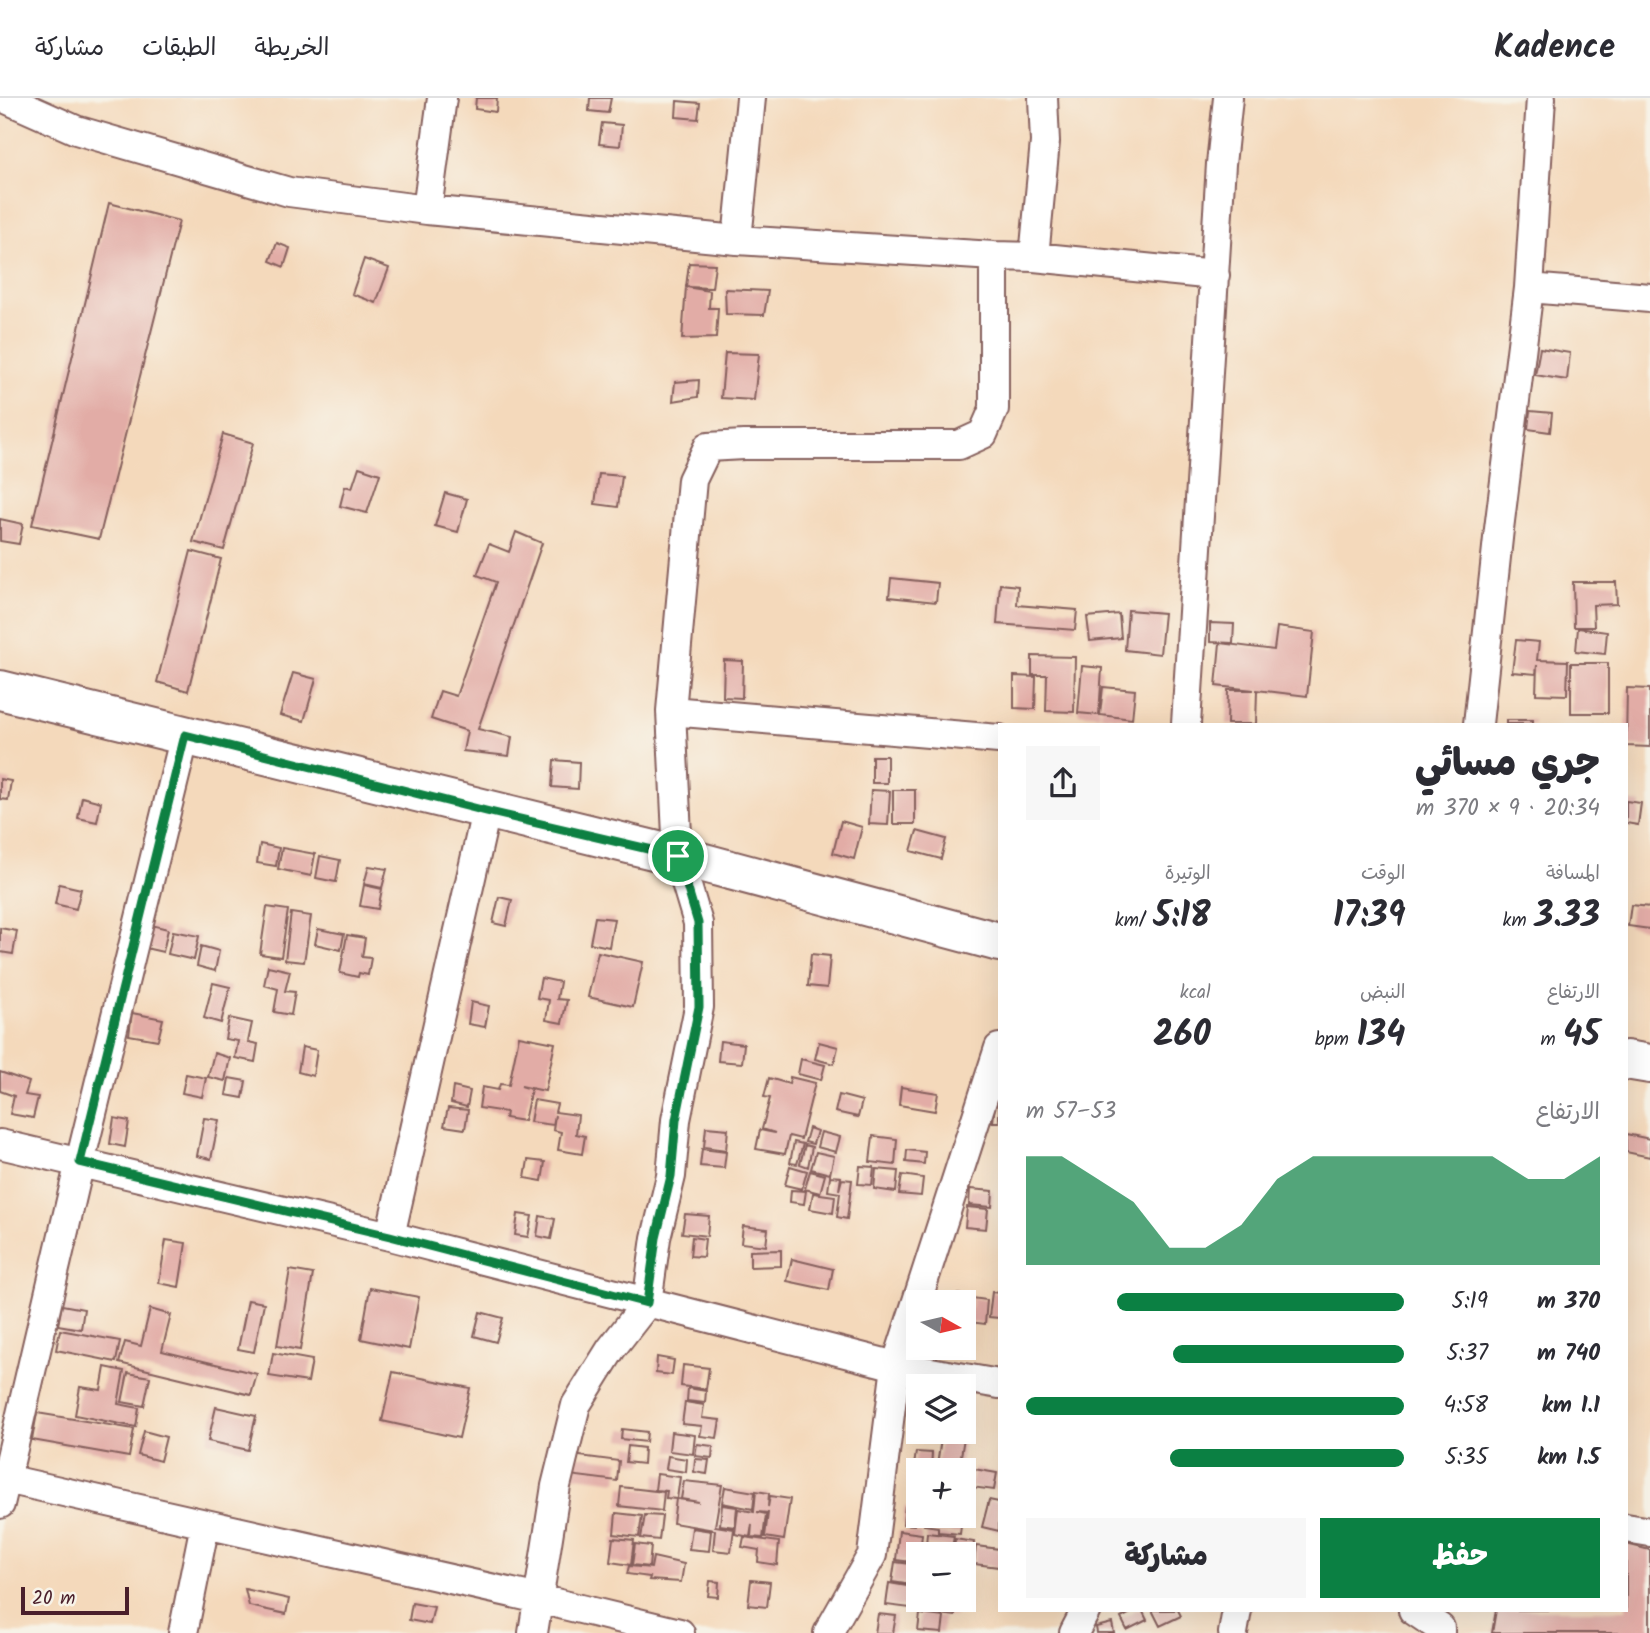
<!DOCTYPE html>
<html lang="ar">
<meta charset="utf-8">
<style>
body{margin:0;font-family:Kalam,"Playpen Sans Arabic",sans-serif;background:#f7f7f7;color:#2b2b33;direction:rtl;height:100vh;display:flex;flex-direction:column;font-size:26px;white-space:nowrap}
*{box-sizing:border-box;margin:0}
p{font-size:23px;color:#7c7c81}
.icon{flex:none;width:38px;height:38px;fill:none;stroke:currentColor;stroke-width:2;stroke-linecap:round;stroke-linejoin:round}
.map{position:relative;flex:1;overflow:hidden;direction:ltr}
.drawer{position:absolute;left:998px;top:625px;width:630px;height:889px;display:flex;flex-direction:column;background:#fff;border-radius:0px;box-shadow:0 7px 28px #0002;direction:rtl}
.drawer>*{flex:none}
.needle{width:46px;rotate:98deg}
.controls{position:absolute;left:906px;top:1192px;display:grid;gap:14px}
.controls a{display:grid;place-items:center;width:70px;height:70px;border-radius:0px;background:#fff;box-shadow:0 7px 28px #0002;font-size:35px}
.scale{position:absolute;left:21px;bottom:18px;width:108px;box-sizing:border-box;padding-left:7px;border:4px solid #4a1f2b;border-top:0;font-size:19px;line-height:24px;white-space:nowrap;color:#4a1f2b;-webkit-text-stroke:5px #f7f3e8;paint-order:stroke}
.pin{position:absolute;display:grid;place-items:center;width:60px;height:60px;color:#fff;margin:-30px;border:4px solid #fff;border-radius:50%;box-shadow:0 2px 7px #0007}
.round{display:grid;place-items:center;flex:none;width:74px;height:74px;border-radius:0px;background:#f7f7f7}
.overview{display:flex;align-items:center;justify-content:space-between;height:119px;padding:0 28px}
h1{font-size:38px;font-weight:800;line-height:52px}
.stats{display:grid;grid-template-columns:repeat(3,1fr);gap:10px;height:119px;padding:7px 28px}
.stats div{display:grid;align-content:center}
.stats b{font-size:35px;font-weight:800}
.stats small{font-size:19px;font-weight:400}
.stats p{font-size:19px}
.chart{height:196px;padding:14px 28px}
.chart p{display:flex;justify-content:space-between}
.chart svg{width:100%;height:126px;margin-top:7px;fill:#0b8043;opacity:.7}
.action{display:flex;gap:14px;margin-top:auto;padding:14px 28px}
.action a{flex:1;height:80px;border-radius:0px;background:#0b8043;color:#fff;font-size:28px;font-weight:800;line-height:80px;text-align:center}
.action a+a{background:#f7f7f7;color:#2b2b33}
ul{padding:0 28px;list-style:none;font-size:23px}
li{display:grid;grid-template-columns:112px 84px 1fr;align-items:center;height:52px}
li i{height:18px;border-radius:9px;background:#0b8043}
header{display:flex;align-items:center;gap:42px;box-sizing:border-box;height:98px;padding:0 35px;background:#fff;border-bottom:2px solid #e1e1e2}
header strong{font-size:33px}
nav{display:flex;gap:38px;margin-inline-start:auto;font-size:24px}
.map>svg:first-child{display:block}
.building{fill:#e2aca6}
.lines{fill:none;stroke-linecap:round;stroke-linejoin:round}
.street-casing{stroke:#86605d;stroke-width:32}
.secondary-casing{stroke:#86605d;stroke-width:42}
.street{stroke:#fff;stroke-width:28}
.secondary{stroke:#fff;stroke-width:38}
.route-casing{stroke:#fff;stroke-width:14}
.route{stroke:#0b8043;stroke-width:9}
</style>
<header>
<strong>Kadence</strong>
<nav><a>الخريطة</a><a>الطبقات</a><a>مشاركة</a></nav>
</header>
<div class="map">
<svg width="1650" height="1535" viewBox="0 0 1650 1535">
<rect width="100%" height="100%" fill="#f7f3e8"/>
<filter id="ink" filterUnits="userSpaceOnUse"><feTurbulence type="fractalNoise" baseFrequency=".0143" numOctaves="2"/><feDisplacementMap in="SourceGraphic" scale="14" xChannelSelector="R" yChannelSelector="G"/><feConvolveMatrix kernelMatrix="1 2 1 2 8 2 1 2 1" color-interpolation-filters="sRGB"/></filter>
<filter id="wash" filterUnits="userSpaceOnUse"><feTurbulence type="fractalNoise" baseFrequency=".00686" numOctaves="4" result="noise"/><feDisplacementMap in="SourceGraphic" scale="28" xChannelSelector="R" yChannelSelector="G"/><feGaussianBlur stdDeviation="1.57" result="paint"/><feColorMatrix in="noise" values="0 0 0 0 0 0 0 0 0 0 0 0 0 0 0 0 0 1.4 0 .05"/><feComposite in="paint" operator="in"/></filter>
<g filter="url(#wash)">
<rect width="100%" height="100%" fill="#f4d9bb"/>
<g id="blocks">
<path class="building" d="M476,0H497L496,14L475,11Z
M590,0H611L608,15L589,13Z
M677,3L700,5L698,21L676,19Z
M602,25L622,27L620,48L599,46Z
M109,105L179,123L99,441L32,427Z
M277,145L290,150L284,169L270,163Z
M364,161L389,170L376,205L352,196Z
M689,165L715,166L712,190L686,189Z
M686,189L710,193L709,210H718L716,240L682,241Z
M725,191L768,193L764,217L726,216Z
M1540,250L1570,255L1567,282L1535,277Z
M725,255L759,256L754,302L721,300Z
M699,282L698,299L673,303L675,284Z
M1530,313L1552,315L1550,334L1528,331Z
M223,336L253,345L224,452L193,444Z
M359,369L380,376L367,415L340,408L345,388L352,390Z
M599,376L622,378L618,409L595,406Z
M445,395L467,401L458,434L435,428Z
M0,421L23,426L19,446L0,443Z
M516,434L542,445L478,631L512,639L509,658L463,653L467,633L431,621L440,593L456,598L496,484L477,477L489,446L509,454Z
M191,453L221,461L188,593L157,584Z
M891,480L938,485L936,504L889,499Z
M1573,484H1616L1617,506L1593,507L1594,529H1574Z
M1000,486L1018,488L1017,507L1077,512L1075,532L997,526Z
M1128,512L1164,515L1160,556L1125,552Z
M1119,516L1121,540L1090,543L1087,519Z
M1210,525L1234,526L1233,545L1210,544Z
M1277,529L1314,534L1307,598L1257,592L1256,626H1227L1228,592H1254L1216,588L1220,545L1274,552Z
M1578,530L1607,534L1605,556L1576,553Z
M1516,542L1539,544L1537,562L1568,563L1567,597L1536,596L1537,567L1536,576L1512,574Z
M1032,558L1075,559L1074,614L1046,613L1047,577H1032Z
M724,562L743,563L742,600L723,599Z
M1571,565H1608V615H1571Z
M1082,568L1102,570L1099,617L1078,615Z
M293,575L316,581L304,623L280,617Z
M1014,578L1036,579L1035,611L1014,610Z
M1103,589L1135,592L1132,621L1100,617Z
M1627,590L1650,591V649L1626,648Z
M1506,622H1533V626H1506Z
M872,658H887V685H872Z
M554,662L579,664L578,691L552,689Z
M0,681L11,683L8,702L0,701Z
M871,692L890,693L888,727L869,726Z
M893,692H915V726H893Z
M82,699L101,704L97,724L78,720Z
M1626,703L1641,705L1638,727L1626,725Z
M841,723L862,729L854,761L833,755Z
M917,733L946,741L941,761L911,753Z
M260,746L279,750L276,768L257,765Z
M282,750L315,756L311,778L278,771Z
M320,758L340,762L336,784L316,780Z
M369,768L387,771L382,790L364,786Z
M59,786L81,791L76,811L55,806Z
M364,787L382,791L378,811L360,808Z
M499,799L512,802L506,828L493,825Z
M1631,807L1650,809V831L1628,828Z
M267,809L288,812L281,859L260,856Z
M291,815L311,818L304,864L285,862Z
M595,819L614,821L609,849L590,845Z
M147,826L168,831L163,854L141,849Z
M0,830L17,833L13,856L0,854Z
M318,831L344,836L341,852L315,846Z
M173,833L199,838L194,862L168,856Z
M347,837L365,840L362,859L371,860L368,877L359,875L358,879L340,875Z
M201,848L219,853L215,873L197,868Z
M598,854L643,864L633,909L588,899Z
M811,856L830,858L827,890L808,888Z
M268,868L290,873L285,893L295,894L291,917L274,914L278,891L264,887Z
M541,880L560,884L557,901L567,902L562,925L546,922L549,902L537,900Z
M213,885L230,889L221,925L204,920Z
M471,904L489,908L485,929L468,926Z
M132,915L163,921L158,942L129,937Z
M229,920L252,925L248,944L258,946L255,964L235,960L238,943L225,941Z
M519,938L555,945L545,993L521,988L531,991L524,1023L505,1020L506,1014L479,1010L482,989L498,992L500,986L509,987Z
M720,943L744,946L742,965L718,963Z
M819,944L838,949L834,966L815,961Z
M302,949L317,952L313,978L298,974Z
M214,955L230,960L225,983L208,979Z
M801,961L825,967L821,982L798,976Z
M0,974L29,984L25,997L38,999L33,1020L10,1016L14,998L0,993Z
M186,976L206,980L202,999L182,995Z
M790,979L815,985L801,1041L789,1038L785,1056L756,1051L760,1032L775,1035L762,1031L770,1000L764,999L769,980L789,986Z
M229,980L246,983L243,1000L226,997Z
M453,989L470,993L467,1009L451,1005Z
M901,989L938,995L935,1013L899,1007Z
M839,997L862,1003L858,1019L835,1014Z
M534,1002L557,1006L555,1014L578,1017L576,1036L585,1038L582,1056L558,1052L561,1034L553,1032L555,1017L553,1027L530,1024Z
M995,1006L999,1007V1024H993Z
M448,1010L468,1012L465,1031L444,1028Z
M114,1020L129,1023L125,1049L110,1046Z
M204,1020L219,1022L211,1061L197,1058Z
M706,1029L728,1031L726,1052L704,1049Z
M809,1030L817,1033L813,1046L805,1044Z
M821,1034L840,1039L836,1054L817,1049Z
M1626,1036L1650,1041V1059L1626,1054Z
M873,1038L897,1041L895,1067L870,1064Z
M794,1044L803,1046L797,1066L790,1065Z
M805,1047L812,1049L808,1069L800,1066Z
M702,1051L726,1054L724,1070L700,1068Z
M907,1052L925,1054L924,1066L906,1064Z
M816,1054L834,1058L830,1076L811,1071Z
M528,1062L545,1064L542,1083L525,1080Z
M790,1068L807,1073L802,1091L785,1087Z
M860,1068L874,1069L872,1087L858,1086Z
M876,1071L898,1073L896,1094L874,1091Z
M810,1073L825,1077L820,1095L805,1091Z
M902,1077L923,1080L921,1098L899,1096Z
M830,1078L841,1079L839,1092L842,1081L852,1082L847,1121L837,1119L840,1095L828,1093Z
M970,1091L993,1093L992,1109L969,1107Z
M791,1092L806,1093L804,1106L790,1104Z
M813,1095L835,1098L833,1115L810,1111Z
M967,1109L988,1111L986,1131L965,1129Z
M518,1116L532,1118L528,1139L515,1137Z
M685,1116L709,1118L707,1138L682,1135Z
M540,1118L555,1121L551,1141L537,1138Z
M743,1128L768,1131L766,1148L741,1145Z
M692,1139L705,1141L703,1159L690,1158Z
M166,1142L186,1145L179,1189L159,1185Z
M781,1152V1168L750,1169V1153Z
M792,1161L833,1171L829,1192L787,1183Z
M290,1172L313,1176L300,1252L277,1248Z
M370,1190L419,1199L409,1251L361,1241Z
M992,1194L999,1195V1220L989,1219Z
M955,1196L970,1198L968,1219H964V1204H954Z
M972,1200L987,1202L985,1226L969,1224Z
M248,1202L264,1205L254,1254L238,1251Z
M62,1207L84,1211L81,1231L58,1227Z
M150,1211L171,1217L162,1253L257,1276L251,1297L119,1265L125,1244L141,1248Z
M480,1214L503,1220L496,1244L474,1238Z
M60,1232L120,1243L116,1264L56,1252Z
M273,1255L312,1262L308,1284L269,1278Z
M657,1259L674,1262L672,1277L656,1275Z
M683,1267L709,1270L706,1291L681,1288Z
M105,1269L124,1273L118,1306L139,1310L136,1329L75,1317L80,1289L101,1292Z
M393,1274L470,1290L459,1340L382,1323Z
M128,1275L150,1279L144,1308L122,1304Z
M688,1290L706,1293L705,1305L687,1303Z
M685,1304L704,1307L702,1320L720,1322L717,1340L700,1338L702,1328L682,1326Z
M216,1309L256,1318L248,1352L208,1343Z
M37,1315L134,1331L129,1359L32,1342Z
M622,1331L647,1334L646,1344L621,1341Z
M144,1333L166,1339L160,1363L138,1357Z
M671,1334L695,1337L693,1356L669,1353Z
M942,1334H965L959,1370L937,1367Z
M697,1346L713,1348L712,1360L695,1358Z
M628,1348L644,1350L643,1366L626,1364Z
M916,1354L932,1355L931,1372L913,1374Z
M572,1357L619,1363L617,1383L569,1377Z
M668,1358L687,1361L686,1374L666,1371Z
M695,1361L709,1362L707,1376L694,1374Z
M974,1371L997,1375L994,1392L971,1389Z
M657,1376L680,1379L677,1401L699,1404L681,1401L684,1383L722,1387L715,1428L734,1431L731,1454L713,1452L715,1432L673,1425L676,1401L666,1400L667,1393L655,1392Z
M621,1389L664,1394L662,1413L619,1408Z
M725,1389L755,1394L753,1411L722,1405Z
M756,1393L769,1395L768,1409L770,1398L790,1401L784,1442L765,1439L768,1415L757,1414L766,1416L763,1440L751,1439L752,1426L750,1439L735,1436L738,1411L754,1414Z
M989,1402L999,1404V1433L982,1429Z
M722,1407L737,1409L735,1429L720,1427Z
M905,1409L917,1411L914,1427L903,1426Z
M616,1415L642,1418L639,1439L614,1436Z
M645,1417L662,1418L659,1442L641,1440Z
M925,1418L962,1419L960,1436L938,1434V1429L924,1427Z
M692,1430L711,1433L709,1453L689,1451Z
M899,1433L922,1436L919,1465L896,1462Z
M927,1435L954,1438L952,1450L926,1447Z
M744,1439L779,1444L777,1467L758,1464L759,1452L742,1449Z
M613,1440L634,1442L631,1467L610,1464Z
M955,1441L974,1444L972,1463L964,1462V1456H954Z
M635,1446L651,1448L649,1469L632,1467Z
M1626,1446L1650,1452V1535H1492L1496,1512H1626Z
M976,1448L999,1451V1469L974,1466Z
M922,1449L952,1452V1456H921Z
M653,1459L684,1466L681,1484L649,1482L650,1479L627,1476L629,1468L651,1470Z
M895,1464L919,1467V1488L892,1484Z
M751,1482L770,1484L767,1509L748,1507Z
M710,1483L719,1484L718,1499L708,1498Z
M889,1485L913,1489L910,1510L886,1507Z
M245,1491L289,1501L286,1516L249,1508Z
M926,1502H957L955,1518L924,1514Z
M412,1505L434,1509L430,1526L409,1522Z
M1136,1512H1142L1147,1522L1127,1532L1121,1520Z
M1152,1512H1178L1181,1518L1160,1528Z
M878,1516L896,1518L893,1535H875Z
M920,1516L944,1519L942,1535L918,1533Z
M1112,1525L1114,1535H1097L1096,1529Z"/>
</g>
</g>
<g filter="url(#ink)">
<use href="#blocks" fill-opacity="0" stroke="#86605d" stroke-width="2"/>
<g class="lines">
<defs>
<path id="street" d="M4,0L76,32L289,94L427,112L737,142L994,158L1034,159L1215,177
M427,112L442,0
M737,142L751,0
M1034,159L1045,44L1043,0
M1529,190L1650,200
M671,613L999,641
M1186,626L1221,66L1228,0
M1478,626L1499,431L1529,190L1541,0
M0,1046L390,1138L896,1268L999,1286
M390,1138L486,713
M6,1381L539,1501L680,1535
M0,1406L80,1064L185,637
M1626,1430L1650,1434
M1413,1512L1440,1530V1535
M183,1535L205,1426
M533,1535L556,1388L576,1307L611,1251L647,1205L656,1140L671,1078L676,1022L699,909L698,825L678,758L671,613L692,382L708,349L744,347H959L983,336L994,311V158
M828,1535L872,1457L896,1268L999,950
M1074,1535L1086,1512
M1233,1535L1237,1512"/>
<path id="secondary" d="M0,592L678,758L999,844
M1626,962L1650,966"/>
</defs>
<use href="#street" class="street-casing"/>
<use href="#secondary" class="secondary-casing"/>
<use href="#street" class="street"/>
<use href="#secondary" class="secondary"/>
</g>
</g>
<g class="lines" filter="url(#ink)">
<defs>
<path id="route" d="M185,637L486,713L678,758L698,825L699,909L676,1022L671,1078L656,1140L647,1205L390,1138L80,1064Z"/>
</defs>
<use href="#route" class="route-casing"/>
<use href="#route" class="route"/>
</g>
</svg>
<div class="controls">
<a><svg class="needle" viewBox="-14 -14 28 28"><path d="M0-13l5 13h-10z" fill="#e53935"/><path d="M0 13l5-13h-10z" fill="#7c7c81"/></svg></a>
<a><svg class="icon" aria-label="layers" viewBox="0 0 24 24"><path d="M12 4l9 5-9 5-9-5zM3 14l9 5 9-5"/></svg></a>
<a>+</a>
<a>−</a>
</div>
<div class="scale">20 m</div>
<div class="pin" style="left:678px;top:758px;background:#1e9e55"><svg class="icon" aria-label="arrive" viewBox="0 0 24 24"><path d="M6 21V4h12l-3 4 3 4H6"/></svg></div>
<section class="drawer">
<div class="overview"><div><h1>جري مسائي</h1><p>20:34 · 9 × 370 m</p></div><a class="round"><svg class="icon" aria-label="share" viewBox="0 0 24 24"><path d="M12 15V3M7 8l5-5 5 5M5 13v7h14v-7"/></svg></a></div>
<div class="stats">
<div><p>المسافة</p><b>3.33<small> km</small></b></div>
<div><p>الوقت</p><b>17:39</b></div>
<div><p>الوتيرة</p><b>5:18<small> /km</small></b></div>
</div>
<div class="stats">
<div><p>الارتفاع</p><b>45<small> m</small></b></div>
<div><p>النبض</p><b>134<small> bpm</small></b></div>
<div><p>kcal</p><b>260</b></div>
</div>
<div class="chart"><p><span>الارتفاع</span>53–57 m</p>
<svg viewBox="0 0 160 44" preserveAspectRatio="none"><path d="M0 44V6L10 6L20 14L30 22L40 38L50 38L60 30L70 14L80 6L90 6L100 6L110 6L120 6L130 6L140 14L150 14L160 6V44z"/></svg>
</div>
<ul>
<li><b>370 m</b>5:19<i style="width:76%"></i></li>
<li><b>740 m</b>5:37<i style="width:61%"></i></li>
<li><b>1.1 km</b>4:58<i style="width:100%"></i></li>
<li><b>1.5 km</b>5:35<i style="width:62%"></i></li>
</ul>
<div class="action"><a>حفظ</a><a>مشاركة</a></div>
</section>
</div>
